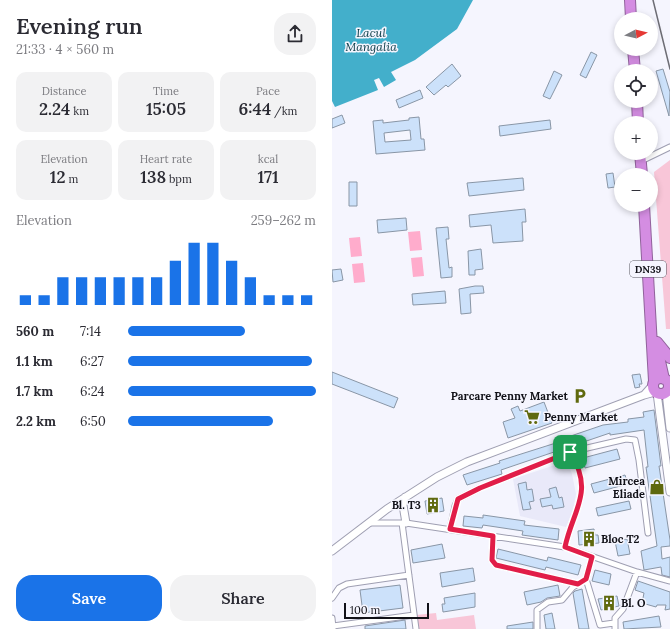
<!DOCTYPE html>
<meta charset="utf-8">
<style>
body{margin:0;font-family:Lora,serif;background:#f2f2f3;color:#2b2b33;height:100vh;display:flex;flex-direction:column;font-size:15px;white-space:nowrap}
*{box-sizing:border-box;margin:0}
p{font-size:13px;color:#7c7c81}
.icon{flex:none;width:22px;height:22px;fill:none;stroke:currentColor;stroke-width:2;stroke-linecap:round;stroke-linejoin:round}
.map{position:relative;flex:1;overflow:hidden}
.sheet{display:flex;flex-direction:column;background:#fff;width:332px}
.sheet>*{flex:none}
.needle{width:26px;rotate:83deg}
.buttons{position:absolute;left:282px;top:12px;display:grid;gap:8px}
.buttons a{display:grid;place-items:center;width:44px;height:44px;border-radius:50%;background:#fff;box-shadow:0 2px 6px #0003;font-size:20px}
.scale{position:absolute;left:12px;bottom:10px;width:85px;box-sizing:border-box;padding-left:4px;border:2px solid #111118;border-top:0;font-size:11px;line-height:14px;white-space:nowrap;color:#111118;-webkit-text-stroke:3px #f5f5fe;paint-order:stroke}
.pin{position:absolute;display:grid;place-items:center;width:34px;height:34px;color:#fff;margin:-17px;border-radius:8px;box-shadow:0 2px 6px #0006}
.round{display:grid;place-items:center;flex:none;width:42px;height:42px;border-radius:16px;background:#f2f2f3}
.summary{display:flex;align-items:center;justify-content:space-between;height:68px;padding:0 16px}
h1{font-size:22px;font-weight:600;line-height:30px}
.stats{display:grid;grid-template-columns:repeat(3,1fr);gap:6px;height:68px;padding:4px 16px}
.stats div{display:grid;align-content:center;border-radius:10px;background:#f2f2f3;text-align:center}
.stats b{font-size:17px;font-weight:600}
.stats small{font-size:11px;font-weight:400}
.stats p{font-size:11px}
.chart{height:112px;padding:8px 16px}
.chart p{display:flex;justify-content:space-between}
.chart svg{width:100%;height:72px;margin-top:4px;stroke:#1a73e8;stroke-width:6}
.action{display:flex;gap:8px;margin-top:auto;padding:8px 16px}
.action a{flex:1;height:46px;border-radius:16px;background:#1a73e8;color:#fff;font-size:16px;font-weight:600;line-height:46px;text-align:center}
.action a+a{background:#f2f2f3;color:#2b2b33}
ul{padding:0 16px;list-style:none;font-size:13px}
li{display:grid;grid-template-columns:64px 48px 1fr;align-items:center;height:30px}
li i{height:10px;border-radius:5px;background:#1a73e8}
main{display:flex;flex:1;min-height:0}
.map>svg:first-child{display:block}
.built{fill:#e9e9f9}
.green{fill:#f8c6d8}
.forest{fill:#ffaccc}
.water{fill:#43afcb}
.building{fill:#cce1fa;stroke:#8996a6;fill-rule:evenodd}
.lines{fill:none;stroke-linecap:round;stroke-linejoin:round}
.street-casing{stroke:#9f9fb2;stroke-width:7}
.secondary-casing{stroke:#9f9fb2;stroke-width:9}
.primary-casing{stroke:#90629b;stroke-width:10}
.highway-casing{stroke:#90629b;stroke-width:12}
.street{stroke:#fff;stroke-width:5}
.secondary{stroke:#fff;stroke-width:7}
.primary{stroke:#e5bbee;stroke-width:8}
.highway{stroke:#d48de2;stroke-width:10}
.rail{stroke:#6d6d75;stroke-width:1.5}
.route-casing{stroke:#fff;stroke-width:8}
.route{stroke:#e11d48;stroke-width:5}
.labels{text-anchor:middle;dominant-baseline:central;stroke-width:3;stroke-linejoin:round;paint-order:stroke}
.shield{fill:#f5f5fe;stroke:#55555d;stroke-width:1}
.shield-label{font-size:10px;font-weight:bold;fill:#111118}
.poi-label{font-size:11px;font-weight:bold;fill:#111118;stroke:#f5f5fe;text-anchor:end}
.water-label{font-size:12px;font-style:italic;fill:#053844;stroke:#f5f5fe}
</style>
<main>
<section class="sheet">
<div class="summary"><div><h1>Evening run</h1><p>21:33 · 4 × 560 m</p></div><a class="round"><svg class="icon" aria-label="share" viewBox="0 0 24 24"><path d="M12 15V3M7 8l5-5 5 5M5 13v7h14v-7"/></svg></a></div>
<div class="stats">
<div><p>Distance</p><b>2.24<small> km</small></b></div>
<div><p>Time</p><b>15:05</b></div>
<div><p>Pace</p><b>6:44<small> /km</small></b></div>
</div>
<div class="stats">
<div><p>Elevation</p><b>12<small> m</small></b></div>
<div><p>Heart rate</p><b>138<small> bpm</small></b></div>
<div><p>kcal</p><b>171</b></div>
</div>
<div class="chart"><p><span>Elevation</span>259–262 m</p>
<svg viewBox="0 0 160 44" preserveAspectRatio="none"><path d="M5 44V38M15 44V38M25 44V27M35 44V27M45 44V27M55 44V27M65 44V27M75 44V27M85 44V17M95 44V6M105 44V6M115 44V17M125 44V27M135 44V38M145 44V38M155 44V38"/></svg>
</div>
<ul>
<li><b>560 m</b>7:14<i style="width:62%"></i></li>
<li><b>1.1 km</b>6:27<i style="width:98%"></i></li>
<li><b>1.7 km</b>6:24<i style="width:100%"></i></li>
<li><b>2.2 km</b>6:50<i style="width:77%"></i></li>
</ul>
<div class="action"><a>Save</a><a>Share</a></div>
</section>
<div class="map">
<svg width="338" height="629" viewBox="0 0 338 629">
<rect width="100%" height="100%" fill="#f5f5fe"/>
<path class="built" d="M235,461L240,474L244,494L241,511L234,527L188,516L181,479Z"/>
<path class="green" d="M338,160V329H334L322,172Z
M104,613L105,620L142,615L144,629H86L84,615Z"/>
<path class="forest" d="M88,231L90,250L78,251L76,232Z
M28,237L30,256L19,257L17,238Z
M90,257L92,276L81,277L79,258Z
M31,263L33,282L22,283L20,264Z"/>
<path class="water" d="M0,0H141L125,29L83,60L59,72L64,80L52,87L47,78L42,80L46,90L3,107L0,101Z"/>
<path class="building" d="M259,52L265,55L254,78L248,75Z
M120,64L129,76L116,87L114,85L102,95L94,87Z
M331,69L338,92L337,116L324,71Z
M222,71L230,75L218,99L211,96Z
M88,90L91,98L67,108L64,100Z
M10,115L13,123L0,128V119Z
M87,117L89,139H92L93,150L44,154L41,121L51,120V123L77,120V118ZM78,130L79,140L53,142L52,133Z
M218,120L219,129L168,136L167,126Z
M281,173L283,187L276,188L274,174Z
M191,178L192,190L137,196L135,183Z
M17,182H25V206H17Z
M193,209L194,222H190L191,241L161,243L159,225L138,227L137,215Z
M74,218L75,230L46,233L45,220Z
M116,227L117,239H114L117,268L120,267V277L109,278L104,228Z
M149,249L151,269L143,270V275H137L136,251Z
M9,269L11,280L1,282L0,270Z
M143,286H151L152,293L138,294L139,313L129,314L127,289Z
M113,291L114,303L81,305L80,294Z
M0,372L66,398L62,408L0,384Z
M308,374L310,384H307L308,387L303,388L300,375Z
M212,402L220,423L176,438L171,422L183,418L179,409L186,406L188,411Z
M322,410L329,466H327L338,540V546L329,547L330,559L338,557V577L330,575L329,567L312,570L309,551L325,546L314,467H316L312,430L278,435V433L169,470L170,474L135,485L131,475L168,463L167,461L227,442V440L271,425L296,422V419L312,417L311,412Z
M285,449L288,459L253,468L251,458Z
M293,475L296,484L262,493L259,484Z
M194,482L195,490L200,489L202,501L197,502L199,509L191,510L186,484Z
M224,487L227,498L230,497L232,507L221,509L220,505L210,507L208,499L219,497L217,489Z
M110,498L112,511L95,514L93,501Z
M297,501L299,509L266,516L264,508Z
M151,515L193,521L192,525L227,529L226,540L190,535L191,531L151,525L150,528L131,526L132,516L151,518Z
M262,529L263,535H266L267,543L247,545L246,531Z
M295,539L298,554L286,556L283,541Z
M110,544L113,558L81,563L79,550Z
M166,549L215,561L216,557L249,565L246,575L214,567L213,570L164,558Z
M141,568L143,581L110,587L108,573Z
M263,570L279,574L277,585L260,581Z
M306,581L338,592V609L333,610L334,605H325L324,607L310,603L312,593L303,590Z
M68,585L71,608L31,613L28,590Z
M226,585L228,596L215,598L209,602L195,605L192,592Z
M250,589L257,629H247L241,593L243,591Z
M143,593V607L111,612L110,604H113L112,598Z
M285,596L287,606L269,610L266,599Z
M220,613L223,629H214L212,615Z
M327,616L329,627L292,629L291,622Z
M73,620L74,629H33V626Z
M201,622V629H175V626Z"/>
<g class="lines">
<defs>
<path id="street" d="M309,161L338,147
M238,452L294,439L303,440L307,460L316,533
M37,523H74L233,547L305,572L338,581
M70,523L84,629
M118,529L123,506L126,499L148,488L238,452C263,492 241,509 233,547
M161,536L160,560L164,565L246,584
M254,579L268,625L282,623
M0,598L7,588L15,584L77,575
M0,618L1,628
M1,626L82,615
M205,629V610L216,602L230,600L241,587L254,579L260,557
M283,629V618L291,609L305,572"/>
<path id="secondary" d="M334,392L338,428
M325,393L338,492
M312,395L320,386
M73,497L71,505L74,523
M0,551L55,509L105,477L135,462L312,395L323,392"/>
<path id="primary" d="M336,389L338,388"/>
<path id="highway" d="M298,0L299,19
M301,49L303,71
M305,101L306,123
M308,153L310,175
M312,205L322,381
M325,342L338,358
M326,352L332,379
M321 386a8 8 0 1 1 16 0a8 8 0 1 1-16 0Z"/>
</defs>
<use href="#street" class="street-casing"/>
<use href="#secondary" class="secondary-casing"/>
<use href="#primary" class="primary-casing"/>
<use href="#highway" class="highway-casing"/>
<use href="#street" class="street"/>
<use href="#secondary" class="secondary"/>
<use href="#primary" class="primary"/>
<use href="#highway" class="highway"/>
<path class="rail" d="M321,0L338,69"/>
</g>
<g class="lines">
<defs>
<path id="route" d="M238,452C263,492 241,509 233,547L260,557L254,579L246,584L164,565L160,560L161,536L118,529L126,499L148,488Z"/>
</defs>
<use href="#route" class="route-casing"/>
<use href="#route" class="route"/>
</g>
<defs>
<symbol id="parking-bare" viewBox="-9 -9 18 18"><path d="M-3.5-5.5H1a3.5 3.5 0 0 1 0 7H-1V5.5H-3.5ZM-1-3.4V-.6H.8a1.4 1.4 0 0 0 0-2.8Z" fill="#5f690e" stroke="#f5f5fe" stroke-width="2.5" paint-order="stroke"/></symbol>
<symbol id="supermarket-bare" viewBox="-9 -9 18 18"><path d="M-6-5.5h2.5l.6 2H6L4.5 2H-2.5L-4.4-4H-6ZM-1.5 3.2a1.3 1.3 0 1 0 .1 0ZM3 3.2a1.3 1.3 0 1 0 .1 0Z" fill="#5f690e" stroke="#f5f5fe" stroke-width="2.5" paint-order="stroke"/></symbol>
<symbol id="shop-bare" viewBox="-9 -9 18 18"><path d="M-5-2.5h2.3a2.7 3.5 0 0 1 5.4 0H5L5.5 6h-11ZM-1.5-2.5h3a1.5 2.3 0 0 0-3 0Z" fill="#5f690e" stroke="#f5f5fe" stroke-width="2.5" paint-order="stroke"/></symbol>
<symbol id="building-bare" viewBox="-9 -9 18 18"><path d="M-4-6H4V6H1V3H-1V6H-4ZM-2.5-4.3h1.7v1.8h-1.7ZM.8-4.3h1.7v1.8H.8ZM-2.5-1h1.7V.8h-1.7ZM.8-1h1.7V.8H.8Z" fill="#5f690e" stroke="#f5f5fe" stroke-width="2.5" paint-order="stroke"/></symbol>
</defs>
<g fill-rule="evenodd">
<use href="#parking-bare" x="237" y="385" width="22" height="22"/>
<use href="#supermarket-bare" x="189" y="406" width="22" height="22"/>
<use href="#shop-bare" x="314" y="476" width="22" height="22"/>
<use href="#building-bare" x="90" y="494" width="22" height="22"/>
<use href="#building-bare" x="246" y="528" width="22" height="22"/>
<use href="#building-bare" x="266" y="592" width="22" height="22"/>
</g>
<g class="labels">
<rect class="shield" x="298" y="261" width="36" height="16" rx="3"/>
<g class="shield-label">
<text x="316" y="269">DN39</text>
</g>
<g class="poi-label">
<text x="236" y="396">Parcare Penny Market</text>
<text x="212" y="417" text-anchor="start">Penny Market</text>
<text x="313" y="481">Mircea<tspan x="313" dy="13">Eliade</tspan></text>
<text x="89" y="505">Bl. T3</text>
<text x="269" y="539" text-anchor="start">Bloc T2</text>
<text x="289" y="603" text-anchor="start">Bl. O</text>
</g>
<g class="water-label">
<text x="39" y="32">Lacul<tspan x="39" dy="14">Mangalia</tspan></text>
</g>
</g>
</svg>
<div class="buttons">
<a><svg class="needle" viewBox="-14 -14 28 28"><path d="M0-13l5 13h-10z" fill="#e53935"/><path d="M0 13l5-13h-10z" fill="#7c7c81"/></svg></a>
<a><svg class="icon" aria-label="locate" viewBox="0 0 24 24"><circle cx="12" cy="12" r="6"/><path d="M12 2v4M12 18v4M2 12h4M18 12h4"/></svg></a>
<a>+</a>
<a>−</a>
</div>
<div class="scale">100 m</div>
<div class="pin" style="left:238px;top:452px;background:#1e9e55"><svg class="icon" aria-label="arrive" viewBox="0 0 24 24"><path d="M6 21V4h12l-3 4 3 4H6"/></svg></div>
</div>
</main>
